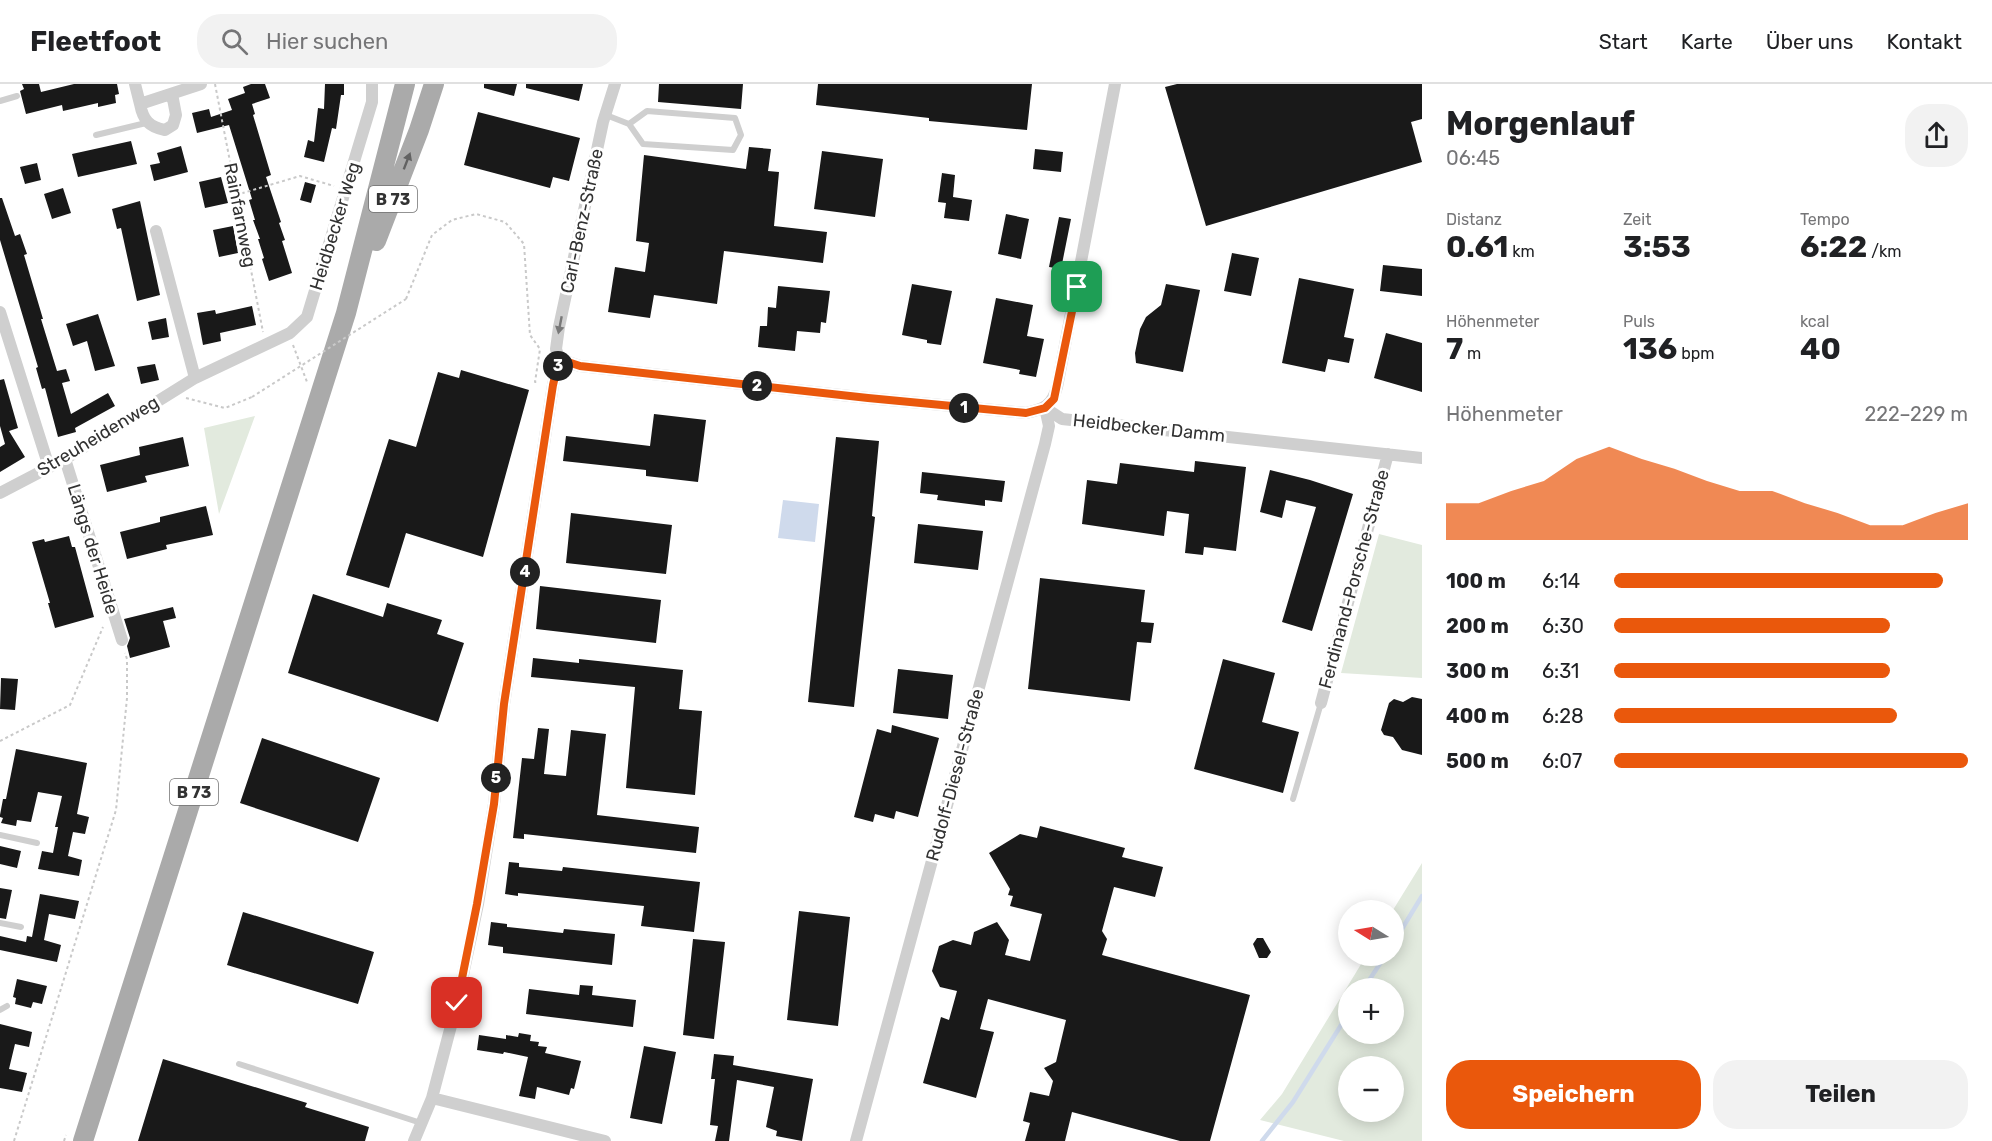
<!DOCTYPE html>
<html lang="de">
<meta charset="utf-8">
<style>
body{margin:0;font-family:Rubik,sans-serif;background:#f2f2f2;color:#202124;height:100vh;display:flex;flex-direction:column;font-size:22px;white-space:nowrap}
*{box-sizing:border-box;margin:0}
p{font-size:20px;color:#757577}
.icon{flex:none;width:33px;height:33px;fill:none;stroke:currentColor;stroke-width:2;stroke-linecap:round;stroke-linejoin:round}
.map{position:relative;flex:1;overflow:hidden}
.drawer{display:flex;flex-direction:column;background:#fff;width:570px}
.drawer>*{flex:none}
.needle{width:39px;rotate:281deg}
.buttons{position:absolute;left:1338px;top:816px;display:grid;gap:12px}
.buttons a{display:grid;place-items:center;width:66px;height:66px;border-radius:50%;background:#fff;box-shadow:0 3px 15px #0003;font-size:30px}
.pin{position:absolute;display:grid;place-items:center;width:51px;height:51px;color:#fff;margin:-26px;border-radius:12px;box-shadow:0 3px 9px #0006}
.km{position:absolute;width:30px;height:30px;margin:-15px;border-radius:50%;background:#222;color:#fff;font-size:16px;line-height:30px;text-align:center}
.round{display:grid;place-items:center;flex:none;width:63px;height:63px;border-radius:24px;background:#f2f2f2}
.overview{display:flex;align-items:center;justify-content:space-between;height:102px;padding:0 24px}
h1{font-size:33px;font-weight:700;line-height:45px}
.metrics{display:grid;grid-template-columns:repeat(3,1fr);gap:9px;height:102px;padding:6px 24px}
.metrics div{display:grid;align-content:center}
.metrics b{font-size:30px;font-weight:700}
.metrics small{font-size:16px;font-weight:400}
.metrics p{font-size:16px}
.chart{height:168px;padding:12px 24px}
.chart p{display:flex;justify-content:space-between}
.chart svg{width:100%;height:108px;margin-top:6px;fill:#ea580c;opacity:.7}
.cta{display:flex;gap:12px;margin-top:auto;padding:12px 24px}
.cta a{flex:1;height:69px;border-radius:24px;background:#ea580c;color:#fff;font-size:24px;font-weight:700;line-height:69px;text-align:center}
.cta a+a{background:#f2f2f2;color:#202124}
ul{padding:0 24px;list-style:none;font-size:20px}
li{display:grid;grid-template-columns:96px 72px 1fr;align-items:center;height:45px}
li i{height:15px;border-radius:8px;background:#ea580c}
header{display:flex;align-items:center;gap:36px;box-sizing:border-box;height:84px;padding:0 30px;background:#fff;border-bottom:2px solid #e0e0e0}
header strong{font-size:28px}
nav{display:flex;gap:33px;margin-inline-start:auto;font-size:21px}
.search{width:420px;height:54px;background:#f2f2f2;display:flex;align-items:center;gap:15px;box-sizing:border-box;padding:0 21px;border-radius:24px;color:#757577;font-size:22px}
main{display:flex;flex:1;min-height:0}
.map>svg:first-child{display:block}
.green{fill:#e2eade;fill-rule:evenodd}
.water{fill:#cfdaec}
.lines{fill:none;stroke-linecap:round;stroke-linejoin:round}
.stream{stroke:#cfdaec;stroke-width:4.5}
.building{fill:#191919}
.path{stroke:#c9c9c9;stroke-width:2;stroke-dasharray:3 3;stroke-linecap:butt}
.service{stroke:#cfcfcf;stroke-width:6}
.minor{stroke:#cfcfcf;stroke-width:12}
.primary{stroke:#aaa;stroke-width:20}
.path-bridge{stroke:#c9c9c9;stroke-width:2;stroke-dasharray:3 3;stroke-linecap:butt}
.oneway{fill:#626262}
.oneway2{fill:#797979}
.route-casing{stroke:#fff;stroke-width:12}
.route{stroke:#ea580c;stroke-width:8}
.labels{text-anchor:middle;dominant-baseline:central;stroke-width:6;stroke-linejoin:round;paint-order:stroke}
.shield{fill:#fff;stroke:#707070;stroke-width:1.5}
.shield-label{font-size:16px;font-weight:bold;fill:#323232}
.street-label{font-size:18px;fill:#323232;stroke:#fff}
</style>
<header>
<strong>Fleetfoot</strong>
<div class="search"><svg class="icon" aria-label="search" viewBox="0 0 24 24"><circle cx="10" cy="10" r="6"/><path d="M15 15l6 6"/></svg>Hier suchen</div>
<nav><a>Start</a><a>Karte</a><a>Über uns</a><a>Kontakt</a></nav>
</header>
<main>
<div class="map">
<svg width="1422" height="1057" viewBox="0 0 1422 1057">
<rect width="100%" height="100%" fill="#fff"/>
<path class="green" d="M255,332L219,430L204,344Z
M1379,450L1422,461V594L1341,589Z
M1422,779V1057H1344L1260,1036L1282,1010L1366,872H1394L1393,826ZM1394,904V950H1348V904ZM1394,982V1028H1348V982Z"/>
<path class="water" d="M783,416L819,420L815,458L778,454Z"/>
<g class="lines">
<path class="stream" d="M1394,858L1422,812
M1364,904L1385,872
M1262,1057L1293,1018L1348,930"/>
</g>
<path class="building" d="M22,0H39L41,8L74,0H117L119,10L115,11L116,19L98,23V19L63,27L62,21L26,30L20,7L24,5Z
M251,0H265L270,14L252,20L255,30L253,31L271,91L266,93L281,138L279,139L285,156L282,157L292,189L269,197L262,175L264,174L258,155H260L253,136H255L249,116L252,115L229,41L197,49L192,29L209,25L211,33L232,26L228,15L245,9L243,3Z
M325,0H344V11H341L336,45L332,44L324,78L304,73L308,56L314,58L318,24L324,25Z
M484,0H517L514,12L484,4Z
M526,0H583L579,17L526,4Z
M659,0H743L741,25L658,18Z
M818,0H1032L1027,46L929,37V34L816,21Z
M1177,0H1422V35L1411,38L1422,78L1206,142L1165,3Z
M478,28L580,54L569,97L553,93L550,104L464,81Z
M131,57L137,80L78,93L72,70Z
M181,62L188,88L154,97L150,81L160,79L157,69Z
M749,63L771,65L768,87L779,88L774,142L827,148L823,179L724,167L717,220L654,211L650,234L608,228L615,183L645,188L649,159L636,157L644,71L746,85Z
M1035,65L1063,68L1061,88L1033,85Z
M822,67L883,75L875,133L814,125Z
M37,79L41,96L25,100L20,83Z
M942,89L955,91L953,113L972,116L969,137L944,134L946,119L938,118Z
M221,93L228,119L205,124L199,98Z
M305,98L316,101L311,119L300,116Z
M63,104L71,129L52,135L44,110Z
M0,114H2L15,152L20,150L27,170L24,171L43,235H41L57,287L66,285L70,297L62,299L71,330L108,309L115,322L75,344L76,348L58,353L45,304L42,305L36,284L38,283L0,156Z
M140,117L160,211L137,217L121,144L117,145L112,125Z
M1006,130L1029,135L1021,175L998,170Z
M1059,133L1071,135L1061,185L1049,183Z
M233,142L238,169L219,173L213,146Z
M1232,169L1259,174L1251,212L1224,207Z
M1383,181L1422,185V212L1380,207Z
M1299,194L1354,205L1344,253L1354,255L1349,279L1328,275L1325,288L1282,279Z
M912,200L952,207L941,261L927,259V256L902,251Z
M1166,200L1200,206L1183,288L1136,279L1135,269L1140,245L1146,233L1161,221Z
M778,202L830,207L826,239L821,238L820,249L797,247L795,267L758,263L760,242H767L768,223L776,224Z
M996,214L1033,221L1027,252L1044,255L1036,293L1019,290L1020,286L983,279Z
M252,222L256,241L220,249L221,257L203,261L197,229L215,226L216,230Z
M98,230L115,282L95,287L87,257L73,262L66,240Z
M166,234L169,253L152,256L148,238Z
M1386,249L1422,259V308L1374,294Z
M155,280L159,296L141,300L137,283Z
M461,286L529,306L483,473L406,449L389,504L346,491L389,355L416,363L438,288L459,294Z
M4,295L18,344L9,347L25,373L0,388V363L5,360L0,342V296Z
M654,330L706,336L698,398L646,392V386L563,377L566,352L650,362Z
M183,353L189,382L145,392L147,398L107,408L100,381L140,371L139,363Z
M836,353L879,357L872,432L875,433L854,623L808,618Z
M1195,377L1246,383L1236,467L1204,463L1203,471L1185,469L1189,430L1167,427L1164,452L1082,440L1087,396L1117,400L1120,379L1194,388Z
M1270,386L1310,396L1353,410L1312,547L1282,538L1316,423L1286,416L1282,434L1260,428Z
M922,388L1005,397L1002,418L985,416V422L937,416L938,411L920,409Z
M206,422L213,451L166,461L167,465L127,475L120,448L160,438V433Z
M571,429L672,441L666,490L566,479Z
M918,440L983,447L978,486L914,479Z
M69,452L72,463H75L94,533L55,544L48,519H50L32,458L44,455L45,458Z
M1040,494L1145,506L1141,538L1154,539L1151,559L1137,558L1130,617L1028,605Z
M540,502L661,516L656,559L536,545Z
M313,510L383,533L387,519L442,536L437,550L464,559L438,638L288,589Z
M173,523L176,534L163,537L170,563L130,574L127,562L130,554L124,535Z
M533,574L579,579V575L683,586L679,625L702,627L695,711L626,704L635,603L531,593Z
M1223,575L1275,589L1262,638L1299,648L1283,709L1194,685Z
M898,585L953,591L948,635L893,629Z
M1,594L18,595L15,626L0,625Z
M1412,613L1422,615V671L1402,666L1393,653L1384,651L1381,646L1389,619L1394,615L1403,618Z
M892,641L939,654L918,733L896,727L894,735L875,730L873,738L854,733L877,645L891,649Z
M538,644L549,645L544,690L566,692L571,646L606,650L597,731L699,743L696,769L524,750V755L513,754L522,674L534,675Z
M262,654L380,694L358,758L240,719Z
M16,665L87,679L77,730L89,733L85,750L73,748L68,772L82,776L79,792L38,785L42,767L53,769L58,743H55L62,712L38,708L31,738L17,736L16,742L1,739L3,734L0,733V731L3,715H6Z
M1040,742L1125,764L1122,773L1163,783L1155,813L1114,803L1102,847L1107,855L1102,871L1250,911L1210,1057H1180L1072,1028L1065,1057H1025L1030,1039L1023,1037L1030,1008L1049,1012L1053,997L1044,984L1056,978L1066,936L988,915L980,945L994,948L976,1014L923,999L941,933L949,936L957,907L940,903L932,887L939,862L953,856L971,861L974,848L997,838L1009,856L1005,871L1030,877L1042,830L1010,822L1013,812L1008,811L1010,805L989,769L1020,750L1037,754Z
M0,762L21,767L17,784L0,780Z
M509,778L519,779V783L562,787L563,783L700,798L694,848L641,842L644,822L518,809V812L505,810Z
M0,804L12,806L6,835L0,834Z
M40,810L79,817L75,835L49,830L44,856L61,861L57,878L0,866V852L26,858L27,852L32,853Z
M799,827L850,833L838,942L787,936Z
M243,828L374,868L358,920L227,881Z
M491,838L507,840V843L563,849L564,845L615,850L612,881L503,869V863L488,861Z
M1257,854H1263L1271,868L1267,874H1259L1253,860Z
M693,855L725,858L714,955L683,951Z
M17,895L47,902L42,920L33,918L31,924L15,920L16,914L13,913Z
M580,901L593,902L592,911L636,916L633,943L526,930L529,905L579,911Z
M0,940L32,948L29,963L15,960L9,985L27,989L22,1008L0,1004Z
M519,949L531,951L530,957L539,958L538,962L547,963L545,969L581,977L574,1005L571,1004L569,1011L537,1003L535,1015L519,1012L528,973L504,968L503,970L477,966L479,951L506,955V951L518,953Z
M644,962L676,968L662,1040L630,1034Z
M714,970L734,972L733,981L813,995L802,1057L776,1052L777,1047L766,1043L774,1003L737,996L729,1057H715L718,1042L710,1041L715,995H711Z
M163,975L307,1019L305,1023L369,1043L365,1057H138Z"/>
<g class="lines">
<path class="path" d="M215,0L263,248
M236,111L300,92L334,102
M406,215L432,151L452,136L476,130L505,138L524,160L530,251L540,265L535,298H539
M293,261L307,298
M186,314L225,324L252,313
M0,657L70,621L103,543
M14,1057L116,726L127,614V575L125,569
M64,1057L66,1051"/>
<path class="service" d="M0,17L17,12
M606,31L629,40L643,60L733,66L741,51L735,34L647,27L629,40
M96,51L146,39
M1293,715L1321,619
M0,751L37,759
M0,839L21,843
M0,926L7,922
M239,980L421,1039"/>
<path class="minor" d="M135,0L140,20L201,0
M140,20C143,36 149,43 165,46L173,41L176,31L173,15L169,12
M156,147L195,294
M0,228L49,383
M559,275L580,282L868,314L1026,329C1044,325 1052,322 1057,303L1115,0
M559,275L556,265L559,243L603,38L615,0
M1045,324L1062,335L1422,374
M65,375L122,556
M0,409L65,375L195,294L290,249L307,233L372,18V0
M1321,619L1388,370
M432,1014L605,1057
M414,1057L432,1014L457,919L478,820L494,720L504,620L553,301L559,275
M856,1057L1045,360L1049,342L1045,324"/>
<path class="primary" d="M376,157L419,46L434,0
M83,1057L346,229L405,0"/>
<path class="path-bridge" d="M252,313L406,215"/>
</g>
<defs><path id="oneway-solid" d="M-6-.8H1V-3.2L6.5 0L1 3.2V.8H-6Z" transform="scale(1.5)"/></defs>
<use class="oneway" href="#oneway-solid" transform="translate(407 77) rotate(-69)"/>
<use class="oneway2" href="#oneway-solid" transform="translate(560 241) rotate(101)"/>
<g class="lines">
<defs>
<path id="route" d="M457,919L477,820L494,720L504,620L553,301L559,275L580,282L868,314L1026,329L1045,324L1054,315L1077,203"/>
</defs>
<use href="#route" class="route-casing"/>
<use href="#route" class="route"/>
</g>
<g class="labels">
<g class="shield">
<rect x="369" y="102" width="48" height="26" rx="4.5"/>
<rect x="170" y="695" width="48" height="26" rx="4.5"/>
</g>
<g class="shield-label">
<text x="393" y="115">B 73</text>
<text x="194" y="708">B 73</text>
</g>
<g class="street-label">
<text transform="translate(240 131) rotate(79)">Rainfarnweg</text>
<text transform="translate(582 137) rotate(-78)">Carl-Benz-Straße</text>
<text transform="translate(335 142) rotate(-73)">Heidbecker Weg</text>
<text transform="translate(1149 344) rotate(6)">Heidbecker Damm</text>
<text transform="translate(98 352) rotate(-31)">Streuheidenweg</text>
<text transform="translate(93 465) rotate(73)">Längs der Heide</text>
<text transform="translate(1354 495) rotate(-75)">Ferdinand-Porsche-Straße</text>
<text transform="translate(955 691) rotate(-75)">Rudolf-Diesel-Straße</text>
</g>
</g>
</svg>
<div class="buttons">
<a><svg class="needle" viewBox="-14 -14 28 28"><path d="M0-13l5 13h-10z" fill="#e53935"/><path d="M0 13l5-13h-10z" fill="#757577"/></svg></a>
<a>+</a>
<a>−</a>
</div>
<div class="pin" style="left:1077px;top:203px;background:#1e9e55"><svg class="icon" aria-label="arrive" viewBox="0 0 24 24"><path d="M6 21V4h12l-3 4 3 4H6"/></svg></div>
<div class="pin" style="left:457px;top:919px;background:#d93025"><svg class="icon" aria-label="check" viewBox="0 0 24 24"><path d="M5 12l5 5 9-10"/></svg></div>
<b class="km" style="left:964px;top:324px">1</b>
<b class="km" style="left:757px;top:302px">2</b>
<b class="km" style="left:558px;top:282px">3</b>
<b class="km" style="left:525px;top:488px">4</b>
<b class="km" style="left:496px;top:694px">5</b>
</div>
<section class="drawer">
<div class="overview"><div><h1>Morgenlauf</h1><p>06:45</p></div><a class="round"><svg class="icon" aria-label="share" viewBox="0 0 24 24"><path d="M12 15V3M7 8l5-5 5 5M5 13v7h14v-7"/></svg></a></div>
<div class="metrics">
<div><p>Distanz</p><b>0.61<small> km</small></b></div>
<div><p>Zeit</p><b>3:53</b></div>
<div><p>Tempo</p><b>6:22<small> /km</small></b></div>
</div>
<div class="metrics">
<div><p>Höhenmeter</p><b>7<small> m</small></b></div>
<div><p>Puls</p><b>136<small> bpm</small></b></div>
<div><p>kcal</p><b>40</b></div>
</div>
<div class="chart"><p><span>Höhenmeter</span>222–229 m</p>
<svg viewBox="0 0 160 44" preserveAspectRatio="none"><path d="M0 44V29L10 29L20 24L30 20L40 11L50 6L60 11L70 15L80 20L90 24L100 24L110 29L120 33L130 38L140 38L150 33L160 29V44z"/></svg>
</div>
<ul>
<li><b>100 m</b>6:14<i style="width:93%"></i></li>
<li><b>200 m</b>6:30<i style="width:78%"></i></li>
<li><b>300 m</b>6:31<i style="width:78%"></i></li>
<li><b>400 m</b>6:28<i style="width:80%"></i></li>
<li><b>500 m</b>6:07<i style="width:100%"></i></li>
</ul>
<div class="cta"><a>Speichern</a><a>Teilen</a></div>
</section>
</main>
